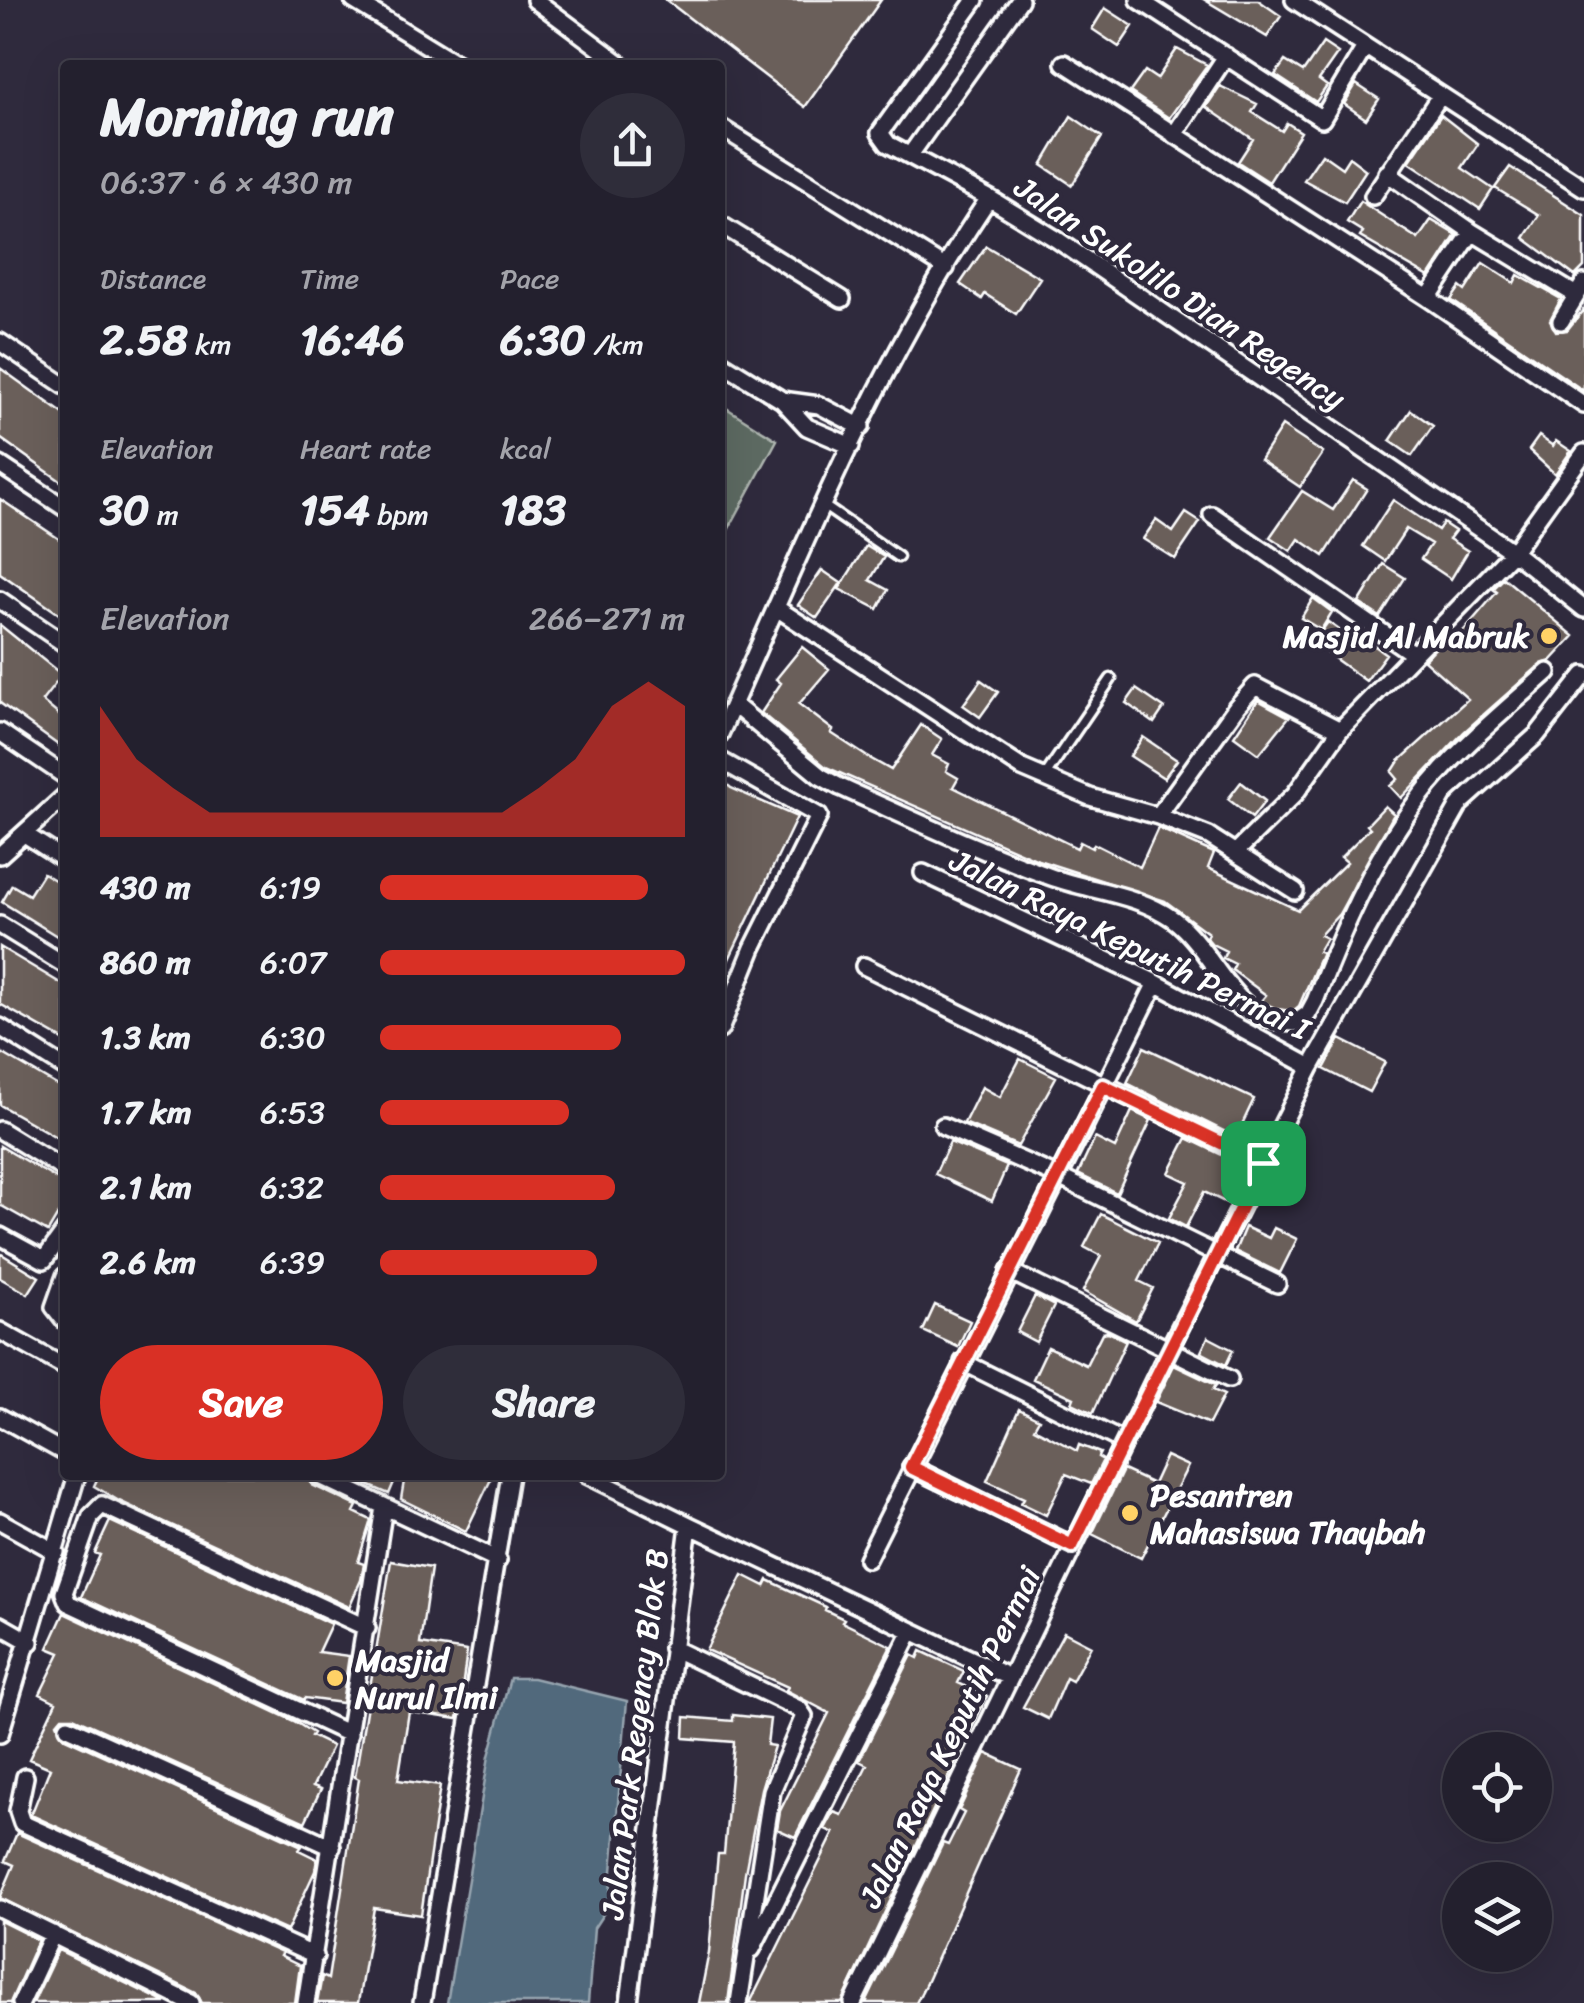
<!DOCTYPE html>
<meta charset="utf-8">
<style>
body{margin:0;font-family:Sriracha,sans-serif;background:#2f2d3a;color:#f1f3f6;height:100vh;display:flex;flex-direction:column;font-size:38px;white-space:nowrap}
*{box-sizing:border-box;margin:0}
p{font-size:32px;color:#a3a3aa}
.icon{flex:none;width:55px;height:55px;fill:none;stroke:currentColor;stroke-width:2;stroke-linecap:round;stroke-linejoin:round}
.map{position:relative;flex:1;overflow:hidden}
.drawer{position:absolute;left:60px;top:60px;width:665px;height:1420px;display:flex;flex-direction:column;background:#23202e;border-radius:10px;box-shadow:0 10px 40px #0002,0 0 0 2px #403e4a}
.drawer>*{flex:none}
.fabs{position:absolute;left:1442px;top:1732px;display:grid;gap:20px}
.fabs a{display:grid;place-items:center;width:110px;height:110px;border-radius:50%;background:#23202e;box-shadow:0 10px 40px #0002,0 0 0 2px #403e4a;font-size:50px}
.pin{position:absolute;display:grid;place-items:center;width:85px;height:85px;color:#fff;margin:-42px;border-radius:20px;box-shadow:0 5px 15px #0006}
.round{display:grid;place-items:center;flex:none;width:105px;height:105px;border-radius:52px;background:#2f2d3a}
.headline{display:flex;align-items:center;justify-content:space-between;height:170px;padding:0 40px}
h1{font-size:55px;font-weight:800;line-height:75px}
.metrics{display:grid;grid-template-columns:repeat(3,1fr);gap:15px;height:170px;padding:10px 40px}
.metrics div{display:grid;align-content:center}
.metrics b{font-size:42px;font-weight:800}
.metrics small{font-size:28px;font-weight:400}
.metrics p{font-size:28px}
.chart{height:280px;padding:20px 40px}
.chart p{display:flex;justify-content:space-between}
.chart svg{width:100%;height:180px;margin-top:10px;fill:#d93025;opacity:.7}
.cta{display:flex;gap:20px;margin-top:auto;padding:20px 40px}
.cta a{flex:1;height:115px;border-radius:60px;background:#d93025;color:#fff;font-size:40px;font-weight:800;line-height:115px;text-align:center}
.cta a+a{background:#2f2d3a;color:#f1f3f6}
ul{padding:0 40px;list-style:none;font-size:32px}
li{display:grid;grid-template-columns:160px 120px 1fr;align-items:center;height:75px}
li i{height:25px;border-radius:12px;background:#d93025}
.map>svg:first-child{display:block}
.green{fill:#5d6b62;stroke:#aeb5b0;stroke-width:2.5}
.water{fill:#51697b;stroke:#97a5b0;stroke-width:2.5}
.building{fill:#6b5e5a;stroke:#fff;stroke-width:2.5}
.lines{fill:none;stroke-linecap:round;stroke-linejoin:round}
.lane-casing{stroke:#fff;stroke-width:15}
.street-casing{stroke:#fff;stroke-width:22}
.lane{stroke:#2f2a3d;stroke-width:8}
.street{stroke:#2f2a3d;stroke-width:15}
.route-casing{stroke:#fff;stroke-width:20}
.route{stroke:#d93025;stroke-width:12}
.poi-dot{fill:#ffd166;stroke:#2f2a3d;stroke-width:4}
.labels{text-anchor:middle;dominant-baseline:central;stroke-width:8;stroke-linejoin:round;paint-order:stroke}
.street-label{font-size:32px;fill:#fff;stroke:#2f2a3d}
.poi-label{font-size:32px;font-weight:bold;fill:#fff;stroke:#2f2a3d;text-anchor:start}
</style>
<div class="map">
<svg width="1584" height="2003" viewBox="0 0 1584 2003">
<rect width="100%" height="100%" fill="#2f2a3d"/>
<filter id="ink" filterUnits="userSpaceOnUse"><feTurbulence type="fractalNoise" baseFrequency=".01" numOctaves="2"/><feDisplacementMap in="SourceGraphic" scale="20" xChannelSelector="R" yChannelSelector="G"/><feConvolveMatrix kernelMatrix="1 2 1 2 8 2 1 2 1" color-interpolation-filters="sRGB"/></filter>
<g filter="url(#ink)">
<path class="green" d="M720,404L777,440L720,545Z"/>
<path class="water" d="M510,1678H533L627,1701L609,1905L594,1928L588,2003H447L489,1756Z"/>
<path class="building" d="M666,0H881L805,107Z
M1205,0H1258L1281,16L1267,37Z
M1105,8L1133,26L1119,47L1092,29Z
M1323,43L1338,53L1319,80L1327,86L1316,102L1275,75L1285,61L1303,72Z
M1177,49L1207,65L1169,118L1130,92L1145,71L1157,79Z
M1356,84L1379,99L1366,119L1344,104Z
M1220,86L1257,104L1252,112L1282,131L1287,123L1301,132L1269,182L1238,162L1253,139L1206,107Z
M1441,115L1478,144L1462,168L1493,189L1480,209L1409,162Z
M1071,116L1102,137L1072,185L1042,165Z
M1322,154L1342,168L1349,157L1366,170L1345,202L1304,180Z
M1510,167L1584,215V267L1575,276L1524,238L1539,215L1495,188Z
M1360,201L1418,239L1431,220L1456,235L1429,277L1360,237L1363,232L1347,222Z
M986,246L1040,278L1016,314L985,294L982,299L960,284Z
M1483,263L1514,283L1518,275L1561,299L1550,320L1556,331L1567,330L1584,309V391L1451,300L1460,287L1465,291Z
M0,368L65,415V484L0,438Z
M1411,410L1433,426L1412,456L1390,441Z
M1282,426L1323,453L1300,487L1260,460Z
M1539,436L1553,446L1556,441L1571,451L1555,474L1529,450Z
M1353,480L1367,489L1324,556L1299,539L1291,551L1270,537L1302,491L1333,510Z
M0,499L65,543V618L0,573Z
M1393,500L1438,530L1443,523L1455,531L1449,539L1468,551L1451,579L1421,559L1431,544L1406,529L1385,561L1363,546Z
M1186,513L1200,522L1175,559L1143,539L1156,520L1173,532Z
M866,546L884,557L870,580L888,590L878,609L839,589Z
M1383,564L1405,578L1380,617L1359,603Z
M822,570L841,583L817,618L798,605Z
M1504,578L1574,636L1551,661L1541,664L1464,732L1401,798L1390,786L1398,779L1392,772L1399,761L1468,699L1424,660L1445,638L1452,644L1497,592L1493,589Z
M1313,598L1332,612L1321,630L1301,618Z
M1328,622L1359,644L1364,638L1386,654L1366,681L1313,643Z
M0,625L62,675L42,701L65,720V750L0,703Z
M802,647L829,669L799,704L833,730L831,733L866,756L891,770L921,725L942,739L932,755L949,764L946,771L958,778L953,787L1077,848L1080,842L1092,848L1094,844L1140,867L1158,828L1214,853L1208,868L1298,910L1347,862L1341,857L1370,828L1367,825L1385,806L1394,814L1339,914L1320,935L1326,938L1318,952L1322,953L1299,1006L1293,1011L1277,1009L1261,1001L1266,995L1232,970L1235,964L1223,958L1226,951L1212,944L1206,937L1208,933L1165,901L1038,860L826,767L761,713L781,683L776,679Z
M981,680L998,692L980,717L963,705Z
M1136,689L1164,708L1154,723L1126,703Z
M1258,700L1289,717L1259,754L1234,736Z
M1143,737L1177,760L1164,778L1130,756Z
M720,778L731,788L797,817L720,978Z
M1241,782L1265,801L1252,818L1228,799Z
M43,873L65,886V941L2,902L12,885L29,895Z
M0,947L65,986V1041L0,1004Z
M1340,1039L1385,1062L1369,1092L1324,1069Z
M1144,1047L1254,1099L1236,1137L1127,1083Z
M0,1052L65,1090V1142L0,1105Z
M1020,1059L1056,1077L1018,1146L964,1123L982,1087L1000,1097Z
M1132,1111L1151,1120L1117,1193L1078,1174L1095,1138L1115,1148Z
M1187,1138L1247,1167L1229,1204L1204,1192L1186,1227L1169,1218L1188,1182L1169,1173Z
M950,1142L1007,1166L992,1201L935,1174Z
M0,1146L65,1184V1203L48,1232L0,1205Z
M1101,1214L1158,1243L1139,1281L1153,1288L1136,1321L1083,1291L1101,1256L1084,1247Z
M1245,1227L1269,1238L1274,1228L1297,1239L1280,1273L1235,1251Z
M0,1253L39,1277L28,1294L0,1278Z
M1035,1296L1054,1306L1036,1342L1017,1332Z
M935,1305L970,1321L958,1347L923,1331Z
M1108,1332L1126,1341L1093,1413L1072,1403L1074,1398L1033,1379L1048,1347L1086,1365L1102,1333Z
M1208,1337L1233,1350L1226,1365L1201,1352Z
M1174,1365L1216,1385L1213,1390L1224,1395L1209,1424L1156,1402Z
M1019,1409L1039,1419L1034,1428L1077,1451L1079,1445L1100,1453L1098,1457L1103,1460L1091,1484L1066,1474L1046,1515L1021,1503L1024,1498L987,1481Z
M1166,1456L1188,1466L1141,1558L1092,1534L1123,1470L1153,1484Z
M99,1475H307L312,1485L357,1506L354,1512L371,1520L358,1562L364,1564L361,1580L349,1607L119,1501L94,1486Z
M344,1475H397L389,1494Z
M405,1475H493L466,1531L401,1499Z
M110,1521L331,1624L318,1652L349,1656L342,1703L305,1698L304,1700L81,1597L100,1555L95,1553Z
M391,1561L431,1568L420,1644L467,1651L458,1719L409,1712L398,1780L440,1786L421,1915L374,1908L358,2003H317L322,1976L328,1979L359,1779L355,1777Z
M743,1575L765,1586L768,1580L826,1607L825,1610L844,1619L842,1622L891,1646L795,1837L777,1829L780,1811L829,1713L786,1690L788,1687L706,1650Z
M64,1613L294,1721L313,1733L311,1736L332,1746L313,1786L321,1789L305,1822L73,1717H62L57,1723L63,1737L302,1846L299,1850L317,1859L315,1871L287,1931L31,1815L50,1768L29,1759L56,1702L40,1694L60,1653L48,1648Z
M1064,1632L1091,1646L1072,1681L1066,1678L1048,1719L1023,1707Z
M921,1651L964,1671L958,1683L987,1696L842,2003H750L834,1833L825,1829L834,1812L842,1815L867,1765L859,1761L912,1655L918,1658Z
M733,1715L770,1719L767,1745L774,1746L761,1789L745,1873L728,2003H699L709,1952L718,1854H724L734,1742L684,1738L685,1717L733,1721Z
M986,1753L1021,1769L926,1983L916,2003H866L943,1843L948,1845L964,1813L959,1810Z
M17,1833L282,1953L280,1956L300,1966L295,2003H202L196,1993L0,1898L14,1865L5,1861Z
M0,1921L38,1940L10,2003H0Z
M58,1950L166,2003H33Z"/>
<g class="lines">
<defs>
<path id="lane" d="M824,506L898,557
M1043,779L1111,679"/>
<path id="street" d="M353,0L459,65
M535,0L622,65
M975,0L880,133L888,144L989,198
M1139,0L1322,119L1365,47
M1294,0L1584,188
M1064,63L1428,298L1584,405
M720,127L946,268
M1174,135L1226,56
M910,155L1020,0
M1387,173L1472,232L1576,295
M1373,196L1440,96
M720,224L842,299
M1428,298L1472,232
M1561,321L1584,283
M0,342L65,386
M720,362L782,400L807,427L851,446
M782,400L819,405L861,427
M0,465L65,508
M1212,515L1412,653
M0,600L65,644
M778,609L1022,768L1090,797L1158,816L1209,836L1295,891
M733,704L820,776L840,787C910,818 979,851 1051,877C1090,891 1138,894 1173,919C1217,952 1232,1024 1295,1023L1308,1014L1315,1001C1345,924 1377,849 1430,784C1465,743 1508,708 1548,672
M0,732L65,776
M720,734C801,553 877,363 989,198L1056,239L1513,552L1584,609
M720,760L819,816L753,948L720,1030
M1158,816L1237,706L1255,686L1340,730
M26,835L65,860
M1237,851L1295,794L1340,730L1513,552L1584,453
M0,855L65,796
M923,873L1156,983L1311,1067
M0,925L65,965
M864,966L1263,1163
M0,1027L65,1068
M943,1126L1057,1176L1277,1284
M0,1130L65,1170
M0,1236L44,1260L65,1231
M1009,1271L1229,1379
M65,1276L54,1307L65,1321
M0,1331L65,1367
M963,1362L1124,1442
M0,1417L65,1453
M911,1467L1073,1546
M318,1475L498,1560
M587,1475L689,1525L629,2003
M0,1521L56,1552
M689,1525L1009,1677
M867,1559L1156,983
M0,1625L30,1642
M672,1648L799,1709L804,1716L772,1791L739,2003
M68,1727L332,1847
M0,1734L77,1475
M349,1734L68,1603L64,1593L91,1516L102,1505L367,1628
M25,1777L18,1811L22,1823L315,1956
M1,1909L191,2003
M752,1949L911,1632
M21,2003L53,1934
M306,2003L384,1507
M422,2003L510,1475
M853,2003L1169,1349L1311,1067L1460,804L1537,735L1584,675"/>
</defs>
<use href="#lane" class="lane-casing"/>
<use href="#street" class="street-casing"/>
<use href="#lane" class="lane"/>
<use href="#street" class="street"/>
</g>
</g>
<g class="lines" filter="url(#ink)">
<defs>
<path id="route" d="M1103,1086L1263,1163L1072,1546L911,1467Z"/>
</defs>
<use href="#route" class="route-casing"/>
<use href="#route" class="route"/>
</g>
<g class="poi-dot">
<circle cx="1549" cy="636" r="10"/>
<circle cx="1130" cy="1513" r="10"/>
<circle cx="335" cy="1678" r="10"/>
</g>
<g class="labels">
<g class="street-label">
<text transform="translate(1180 293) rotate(34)">Jalan Sukolilo Dian Regency</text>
<text transform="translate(1130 945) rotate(26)">Jalan Raya Keputih Permai I</text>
<text transform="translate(635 1734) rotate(-83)">Jalan Park Regency Blok B</text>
<text transform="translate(950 1737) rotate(-64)">Jalan Raya Keputih Permai</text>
</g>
<g class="poi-label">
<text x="1529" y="636" text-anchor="end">Masjid Al Mabruk</text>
<text x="1150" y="1495">Pesantren<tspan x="1150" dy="37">Mahasiswa Thaybah</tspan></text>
<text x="355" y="1660">Masjid<tspan x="355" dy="37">Nurul Ilmi</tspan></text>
</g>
</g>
</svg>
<div class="fabs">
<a><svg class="icon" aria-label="locate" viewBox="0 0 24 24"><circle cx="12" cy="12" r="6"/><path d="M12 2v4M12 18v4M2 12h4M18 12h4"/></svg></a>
<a><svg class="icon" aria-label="layers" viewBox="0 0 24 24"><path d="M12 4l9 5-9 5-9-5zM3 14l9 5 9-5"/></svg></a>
</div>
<div class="pin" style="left:1263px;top:1163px;background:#1e9e55"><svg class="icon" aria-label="arrive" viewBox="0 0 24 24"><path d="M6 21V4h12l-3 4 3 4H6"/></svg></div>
<section class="drawer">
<div class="headline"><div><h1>Morning run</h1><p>06:37 · 6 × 430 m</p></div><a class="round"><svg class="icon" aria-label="share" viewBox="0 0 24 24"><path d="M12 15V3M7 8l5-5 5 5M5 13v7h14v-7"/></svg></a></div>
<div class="metrics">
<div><p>Distance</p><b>2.58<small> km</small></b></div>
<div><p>Time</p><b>16:46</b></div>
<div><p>Pace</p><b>6:30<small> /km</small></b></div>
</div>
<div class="metrics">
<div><p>Elevation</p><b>30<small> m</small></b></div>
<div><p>Heart rate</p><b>154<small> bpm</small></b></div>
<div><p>kcal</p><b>183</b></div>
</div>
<div class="chart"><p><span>Elevation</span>266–271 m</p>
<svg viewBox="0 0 160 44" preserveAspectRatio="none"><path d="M0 44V12L10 25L20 32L30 38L40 38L50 38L60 38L70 38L80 38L90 38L100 38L110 38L120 32L130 25L140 12L150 6L160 12V44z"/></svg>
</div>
<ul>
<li><b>430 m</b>6:19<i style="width:88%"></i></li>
<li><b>860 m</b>6:07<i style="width:100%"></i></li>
<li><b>1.3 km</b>6:30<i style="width:79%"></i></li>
<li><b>1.7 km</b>6:53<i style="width:62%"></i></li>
<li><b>2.1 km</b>6:32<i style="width:77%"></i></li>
<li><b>2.6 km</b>6:39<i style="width:71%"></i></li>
</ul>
<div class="cta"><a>Save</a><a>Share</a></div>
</section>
</div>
